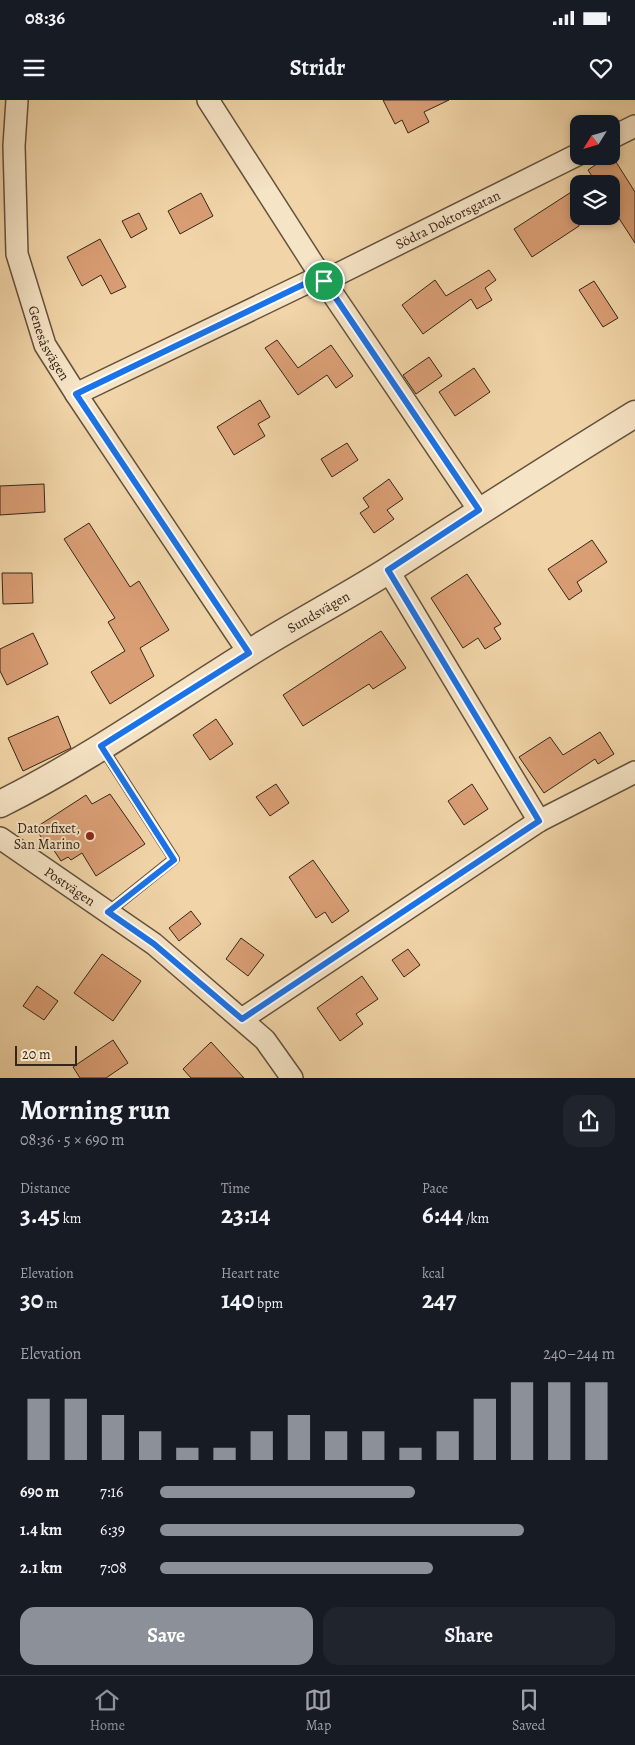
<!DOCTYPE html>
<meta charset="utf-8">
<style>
body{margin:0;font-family:Alegreya,serif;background:#20242c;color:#f1f3f6;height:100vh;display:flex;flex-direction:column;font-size:19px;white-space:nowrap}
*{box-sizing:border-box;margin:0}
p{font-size:16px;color:#9ea1a6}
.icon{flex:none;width:28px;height:28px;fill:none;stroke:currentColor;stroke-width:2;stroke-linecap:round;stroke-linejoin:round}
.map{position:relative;height:978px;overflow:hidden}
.sheet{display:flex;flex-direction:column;background:#171b24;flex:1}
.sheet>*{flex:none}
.needle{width:32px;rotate:233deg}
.buttons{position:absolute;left:570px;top:15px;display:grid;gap:10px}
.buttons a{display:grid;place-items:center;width:50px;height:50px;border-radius:10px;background:#171b24;box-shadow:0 2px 8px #0003;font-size:25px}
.scale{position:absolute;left:15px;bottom:12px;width:62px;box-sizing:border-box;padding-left:5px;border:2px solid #352618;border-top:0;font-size:14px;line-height:18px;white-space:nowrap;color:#352618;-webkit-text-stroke:4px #f6e4c6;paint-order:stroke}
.pin{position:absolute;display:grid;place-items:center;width:42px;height:42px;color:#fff;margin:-21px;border:2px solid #fff;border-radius:50%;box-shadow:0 1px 5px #0007}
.round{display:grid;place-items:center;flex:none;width:52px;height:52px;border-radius:15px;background:#20242c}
.summary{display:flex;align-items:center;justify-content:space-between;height:85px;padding:0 20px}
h1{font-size:28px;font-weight:700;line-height:38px}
.stats{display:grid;grid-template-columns:repeat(3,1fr);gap:8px;height:85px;padding:5px 20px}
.stats div{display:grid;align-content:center}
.stats b{font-size:25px;font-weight:700}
.stats small{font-size:14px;font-weight:400}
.stats p{font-size:14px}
.chart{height:140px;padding:10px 20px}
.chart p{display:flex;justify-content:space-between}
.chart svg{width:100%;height:90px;margin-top:5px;stroke:#8c9099;stroke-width:6}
.primary-button{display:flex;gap:10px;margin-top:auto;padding:10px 20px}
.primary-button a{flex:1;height:58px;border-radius:15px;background:#8c9099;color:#fff;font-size:20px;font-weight:700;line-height:58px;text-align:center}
.primary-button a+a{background:#20242c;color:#f1f3f6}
ul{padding:0 20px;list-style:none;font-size:16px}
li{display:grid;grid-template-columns:80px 60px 1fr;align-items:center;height:38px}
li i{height:12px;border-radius:6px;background:#8c9099}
.status{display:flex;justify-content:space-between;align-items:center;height:35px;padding:0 25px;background:#171b24;direction:ltr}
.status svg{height:14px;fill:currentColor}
header{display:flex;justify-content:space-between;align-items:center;height:65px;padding:0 20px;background:#171b24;font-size:22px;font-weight:700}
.dock{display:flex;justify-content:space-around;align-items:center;height:70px;border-top:1px solid #363941;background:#171b24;font-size:14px;color:#9ea1a6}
.dock a{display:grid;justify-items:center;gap:2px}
.dock .current{color:#8c9099}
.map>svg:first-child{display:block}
.building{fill:#da9e75;stroke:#352618}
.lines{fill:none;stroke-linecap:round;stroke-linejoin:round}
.service-casing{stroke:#64523c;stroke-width:12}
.minor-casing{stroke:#64523c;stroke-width:24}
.tertiary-casing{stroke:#64523c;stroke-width:29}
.service{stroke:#f6e4c6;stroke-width:10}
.minor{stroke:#f6e4c6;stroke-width:21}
.tertiary{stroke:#f6e4c6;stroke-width:26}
.route-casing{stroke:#fff;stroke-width:10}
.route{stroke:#1a73e8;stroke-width:6}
.poi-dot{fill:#8f2418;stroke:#f6e4c6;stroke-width:2}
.labels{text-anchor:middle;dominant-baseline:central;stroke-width:4;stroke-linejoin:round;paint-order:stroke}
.street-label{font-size:14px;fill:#352618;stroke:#f6e4c6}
.poi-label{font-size:14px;fill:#352618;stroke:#f6e4c6;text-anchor:end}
</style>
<div class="status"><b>08:36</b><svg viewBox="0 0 49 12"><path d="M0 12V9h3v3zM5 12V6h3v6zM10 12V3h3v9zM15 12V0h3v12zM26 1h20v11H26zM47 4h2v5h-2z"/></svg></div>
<header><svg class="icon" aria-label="menu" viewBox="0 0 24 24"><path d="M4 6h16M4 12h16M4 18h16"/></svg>Stridr<svg class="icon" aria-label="heart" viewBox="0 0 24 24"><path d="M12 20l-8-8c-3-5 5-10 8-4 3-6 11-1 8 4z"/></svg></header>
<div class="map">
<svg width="635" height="978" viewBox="0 0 635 978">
<rect width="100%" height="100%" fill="#f1d5a8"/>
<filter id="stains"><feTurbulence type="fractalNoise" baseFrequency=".004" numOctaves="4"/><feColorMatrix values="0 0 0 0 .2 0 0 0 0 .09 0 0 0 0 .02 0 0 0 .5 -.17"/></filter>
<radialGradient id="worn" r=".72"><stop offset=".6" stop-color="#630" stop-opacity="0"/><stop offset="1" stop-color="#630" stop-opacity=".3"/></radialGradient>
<path class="building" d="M383,0H449L424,12L429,22L408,33L402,20L395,24Z
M611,54L635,92V143L611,106V84H597L588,70Z
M579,87V126L532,157L514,129Z
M201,93L213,116L180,134L168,111Z
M139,113L147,129L131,138L122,121Z
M100,139L126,187L111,194L101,175L82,186L67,157Z
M489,170L496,180L485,188L492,200L477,209L471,199L423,234L402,205L435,180L446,196Z
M594,181L618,218L603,227L579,190Z
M277,240L298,268L331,245L353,276L336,288L327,275L298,295L265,248Z
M429,257L442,276L416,294L403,275Z
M474,268L490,292L455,316L439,292Z
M260,300L270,317L258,324L265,336L234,355L217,327Z
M347,343L358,360L332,377L321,359Z
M389,379L403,399L387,410L394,419L374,433L360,413L369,407L363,398Z
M44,384L45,412L0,415V386Z
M89,423L130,487L139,481L169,530L140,548L154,576L110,604L91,572L125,551L108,522L115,518L64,439Z
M592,440L607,462L577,482L582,491L569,500L548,469Z
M2,473H32L33,503L3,504Z
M467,474L501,524L494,528L501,539L485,549L478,538L463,548L431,498Z
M381,531L406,568L373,589L369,584L303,626L283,595Z
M33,533L48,564L7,585L0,571V549Z
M58,616L71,648L23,671L8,638Z
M216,619L233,644L210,660L193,635Z
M600,632L614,654L598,664L595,659L544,693L519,657L550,637L563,655Z
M276,684L289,703L270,716L256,697Z
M472,684L488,709L464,725L448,701Z
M110,694L145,744L96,776L82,753L71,760L68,757L61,761L53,749L50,750L35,728L86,695L92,704Z
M313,760L349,811L332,823L325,812L316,818L289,777Z
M191,811L201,824L179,841L169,828Z
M241,838L264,855L248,876L226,859Z
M408,849L420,865L404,877L392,860Z
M102,854L141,881L113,921L74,893Z
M362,876L378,899L356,914L363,924L340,941L317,908Z
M37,886L58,901L44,920L23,906Z
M113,940L128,963L106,978H80L73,967Z
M211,942L244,978H191L183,969Z"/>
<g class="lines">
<defs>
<path id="service" d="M102,647L174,759L108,812"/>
<g id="minor">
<path id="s1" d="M17,0L14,46L17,154L45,245L76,294L249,553"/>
<path d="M208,0L324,181L479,410"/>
<path d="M611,38L635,26"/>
<path id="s2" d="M76,294L321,176L324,181L579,54"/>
<path d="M388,470L539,721"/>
<path id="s3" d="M0,738L154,844L265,940L292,978"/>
<path d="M242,919L539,721L635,672"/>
</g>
<g id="tertiary">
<path id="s4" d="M0,704C87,661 167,604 249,553C295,524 343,499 389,470C471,417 552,365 635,314"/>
</g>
</defs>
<use href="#service" class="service-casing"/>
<use href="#minor" class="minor-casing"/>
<use href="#tertiary" class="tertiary-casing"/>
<use href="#service" class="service"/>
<use href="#minor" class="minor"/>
<use href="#tertiary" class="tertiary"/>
</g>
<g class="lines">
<defs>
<path id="route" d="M321,176L479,410L388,470L539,721L242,919L154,844L108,812L174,760L101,646L249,553L76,294Z"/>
</defs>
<use href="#route" class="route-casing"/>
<use href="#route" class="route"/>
</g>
<circle class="poi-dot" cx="90" cy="736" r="5"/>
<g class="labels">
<g class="street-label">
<text stroke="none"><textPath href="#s2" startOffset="416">Södra Doktorsgatan</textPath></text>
<text stroke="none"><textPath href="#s1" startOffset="249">Genesåsvägen</textPath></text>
<text stroke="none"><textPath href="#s4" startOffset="372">Sundsvägen</textPath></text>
<text stroke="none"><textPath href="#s3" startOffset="85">Postvägen</textPath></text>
</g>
<g class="poi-label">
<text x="80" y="728">Datorfixet,<tspan x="80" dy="16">San Marino</tspan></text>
</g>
</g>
<rect width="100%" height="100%" filter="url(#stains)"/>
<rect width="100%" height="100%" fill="url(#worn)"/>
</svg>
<div class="buttons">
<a><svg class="needle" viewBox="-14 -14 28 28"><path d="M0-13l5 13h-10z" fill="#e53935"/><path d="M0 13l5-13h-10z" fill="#9ea1a6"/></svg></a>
<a><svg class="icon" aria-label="layers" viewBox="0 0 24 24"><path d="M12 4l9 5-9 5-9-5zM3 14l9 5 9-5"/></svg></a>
</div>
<div class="scale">20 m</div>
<div class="pin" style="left:324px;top:181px;background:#1e9e55"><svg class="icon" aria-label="arrive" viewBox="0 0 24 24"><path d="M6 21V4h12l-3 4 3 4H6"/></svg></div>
</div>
<section class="sheet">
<div class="summary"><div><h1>Morning run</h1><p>08:36 · 5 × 690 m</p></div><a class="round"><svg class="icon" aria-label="share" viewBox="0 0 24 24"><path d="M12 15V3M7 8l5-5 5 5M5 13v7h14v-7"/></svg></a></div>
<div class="stats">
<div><p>Distance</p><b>3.45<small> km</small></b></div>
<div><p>Time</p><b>23:14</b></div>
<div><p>Pace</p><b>6:44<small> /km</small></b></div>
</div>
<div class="stats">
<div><p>Elevation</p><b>30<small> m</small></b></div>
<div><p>Heart rate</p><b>140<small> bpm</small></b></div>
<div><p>kcal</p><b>247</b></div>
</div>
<div class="chart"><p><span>Elevation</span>240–244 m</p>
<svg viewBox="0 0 160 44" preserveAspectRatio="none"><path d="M5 44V14M15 44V14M25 44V22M35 44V30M45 44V38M55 44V38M65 44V30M75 44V22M85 44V30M95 44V30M105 44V38M115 44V30M125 44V14M135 44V6M145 44V6M155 44V6"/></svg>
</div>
<ul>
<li><b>690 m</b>7:16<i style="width:56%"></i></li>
<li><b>1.4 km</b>6:39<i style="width:80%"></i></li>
<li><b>2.1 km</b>7:08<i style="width:60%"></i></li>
</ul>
<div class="primary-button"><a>Save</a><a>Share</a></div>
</section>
<nav class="dock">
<a class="current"><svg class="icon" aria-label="home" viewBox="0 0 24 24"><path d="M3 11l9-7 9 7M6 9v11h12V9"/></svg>Home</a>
<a><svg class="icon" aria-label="map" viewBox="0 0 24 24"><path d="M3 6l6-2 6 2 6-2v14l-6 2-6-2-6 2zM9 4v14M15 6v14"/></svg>Map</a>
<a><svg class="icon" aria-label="saved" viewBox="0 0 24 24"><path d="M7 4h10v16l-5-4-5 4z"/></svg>Saved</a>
</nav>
